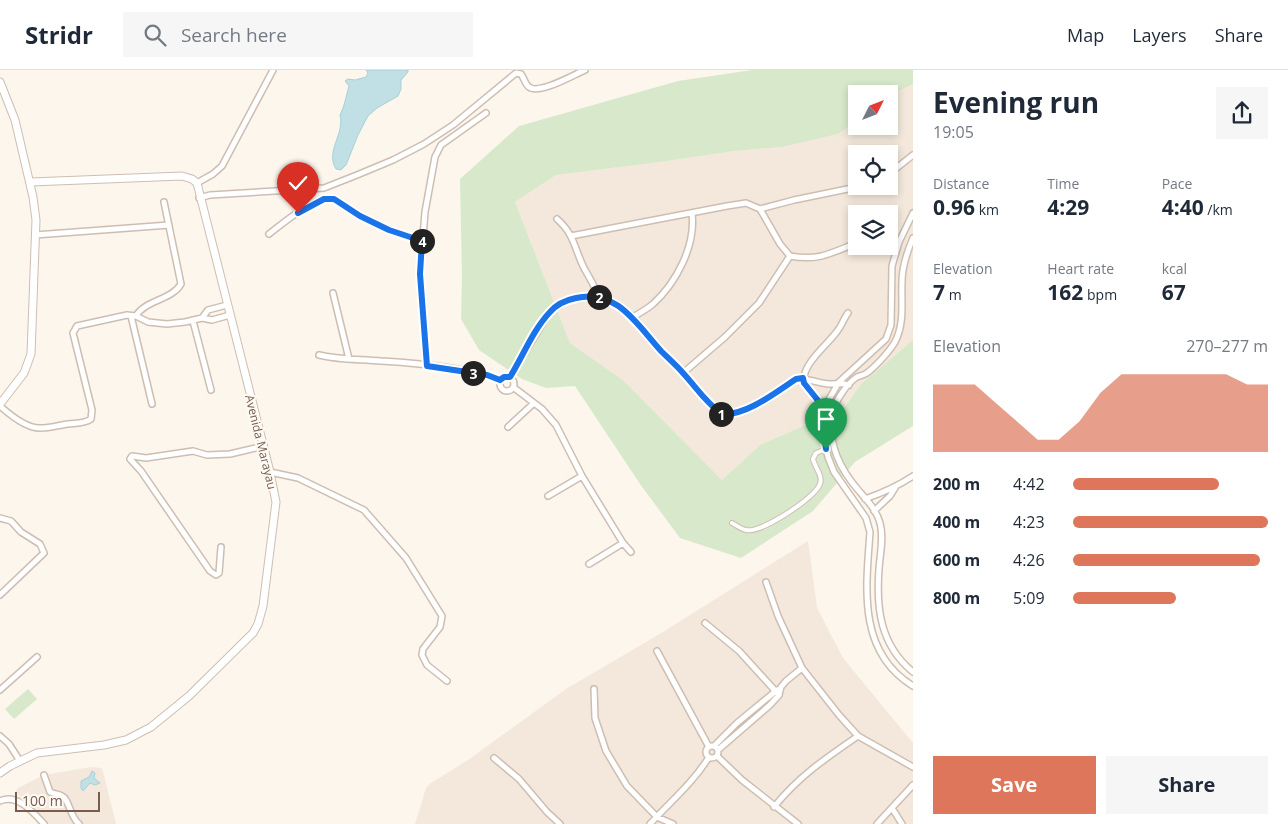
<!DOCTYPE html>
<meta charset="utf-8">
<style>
body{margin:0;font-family:"Open Sans",sans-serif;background:#f6f6f7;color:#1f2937;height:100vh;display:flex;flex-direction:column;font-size:19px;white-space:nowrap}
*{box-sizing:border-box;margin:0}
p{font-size:16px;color:#747a83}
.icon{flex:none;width:28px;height:28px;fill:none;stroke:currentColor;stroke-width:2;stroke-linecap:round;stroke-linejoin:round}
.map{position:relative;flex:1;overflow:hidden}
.side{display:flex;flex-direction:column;background:#fff;width:375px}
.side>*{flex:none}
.needle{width:32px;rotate:48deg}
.controls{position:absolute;left:848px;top:15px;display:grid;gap:10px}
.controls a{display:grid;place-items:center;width:50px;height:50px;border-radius:0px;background:#fff;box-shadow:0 2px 8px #0003;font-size:25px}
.scale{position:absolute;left:15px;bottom:12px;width:85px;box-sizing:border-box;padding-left:5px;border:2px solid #765d50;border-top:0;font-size:14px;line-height:18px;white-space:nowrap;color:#765d50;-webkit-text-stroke:4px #fefaf3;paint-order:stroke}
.pin{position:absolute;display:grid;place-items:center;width:42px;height:42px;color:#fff;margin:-51px -21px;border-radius:50% 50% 50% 0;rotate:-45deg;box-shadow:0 0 5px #0007}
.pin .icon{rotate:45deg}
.km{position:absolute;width:25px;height:25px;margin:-12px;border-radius:50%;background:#222;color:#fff;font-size:14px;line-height:25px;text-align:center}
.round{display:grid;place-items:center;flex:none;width:52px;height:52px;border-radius:0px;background:#f6f6f7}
.headline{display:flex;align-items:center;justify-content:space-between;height:85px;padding:0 20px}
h1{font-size:28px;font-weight:700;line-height:38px}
.figures{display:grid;grid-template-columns:repeat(3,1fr);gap:8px;height:85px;padding:5px 20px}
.figures div{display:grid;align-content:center}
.figures b{font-size:21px;font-weight:700}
.figures small{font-size:14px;font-weight:400}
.figures p{font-size:14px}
.chart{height:140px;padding:10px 20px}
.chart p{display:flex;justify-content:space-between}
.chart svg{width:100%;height:90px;margin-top:5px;fill:#dd765b;opacity:.7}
.cta{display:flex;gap:10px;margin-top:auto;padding:10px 20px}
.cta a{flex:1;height:58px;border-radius:0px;background:#dd765b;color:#fff;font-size:20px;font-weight:700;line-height:58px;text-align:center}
.cta a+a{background:#f6f6f7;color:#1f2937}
ul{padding:0 20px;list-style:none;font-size:16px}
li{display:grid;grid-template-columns:80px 60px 1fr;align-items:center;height:38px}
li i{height:12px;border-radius:6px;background:#dd765b}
header{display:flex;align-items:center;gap:30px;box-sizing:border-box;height:70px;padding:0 25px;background:#fff;border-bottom:1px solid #e0e1e3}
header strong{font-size:24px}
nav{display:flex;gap:28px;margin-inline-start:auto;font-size:18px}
.search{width:350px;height:45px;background:#f6f6f7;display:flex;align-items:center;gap:12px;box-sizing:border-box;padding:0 18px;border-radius:0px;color:#747a83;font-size:19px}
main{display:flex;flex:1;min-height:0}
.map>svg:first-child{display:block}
.residential{fill:#f3e8db;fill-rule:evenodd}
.green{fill:#d8e9cb}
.water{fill:#c1e0e5;stroke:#a8d0d6}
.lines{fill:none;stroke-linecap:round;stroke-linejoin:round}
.pedestrian-casing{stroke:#cebeb2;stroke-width:6}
.minor-casing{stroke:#cebeb2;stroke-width:8}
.tertiary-casing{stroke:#cebeb2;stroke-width:9}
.pedestrian{stroke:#fff;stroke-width:4}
.minor{stroke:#fff;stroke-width:5}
.tertiary{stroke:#fff;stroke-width:7}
.route-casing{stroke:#fff;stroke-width:10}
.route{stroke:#1a73e8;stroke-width:6}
.labels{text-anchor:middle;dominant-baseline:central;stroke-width:4;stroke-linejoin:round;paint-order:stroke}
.street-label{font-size:12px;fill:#765d50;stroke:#fefaf3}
</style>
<header>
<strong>Stridr</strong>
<div class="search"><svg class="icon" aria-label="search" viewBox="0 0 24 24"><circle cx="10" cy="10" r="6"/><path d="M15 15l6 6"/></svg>Search here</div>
<nav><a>Map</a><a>Layers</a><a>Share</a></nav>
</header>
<main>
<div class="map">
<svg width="913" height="754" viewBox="0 0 913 754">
<rect width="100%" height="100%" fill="#fcf6ed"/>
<path class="residential" d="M913,14V270L861,314L844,338L760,375L722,410L623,310L570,273L515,132L556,105L660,92L735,81L782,77L837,64L856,51V56H889V26ZM856,84H889V116H856ZM856,144H889V176H856Z
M808,471L817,538L843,588L913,673V754H415L426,718L431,713L468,690L566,619L663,562Z
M91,697L102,698L116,754H48L22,730L16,721L18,718L44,705Z"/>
<path class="green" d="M752,0H913V14L889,26V24H856V51L838,64L782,77L735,81L660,92L556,105L515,132L570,273L623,310L722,410L760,375L844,338L861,314L913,270V356L855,392L813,441L741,488L680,468L640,414L575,316L546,318L522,309L479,280L461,249L462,206L460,109L519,56L678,11Z
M28,619L37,629L14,649L5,639Z"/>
<path class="water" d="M366,0H408V2L401,10V19L398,26L377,38L368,46L358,65L346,95L341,100L336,99C325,81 345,64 340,45C345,35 346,26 349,16L345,11L348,9L355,10L366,7L368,3Z
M92,701L95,703L94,708L100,713L95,715L90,713L83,721L81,718V711L89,707Z"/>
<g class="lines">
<defs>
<path id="pedestrian" d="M732,453C736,455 741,459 746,460C760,464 815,428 820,414C823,405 815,398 813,389L816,383L826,379"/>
<path id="minor" d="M889,104L913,85
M197,113L213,104L222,96L273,0
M199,128L210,125L324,118L357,105L393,90L424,74L453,55L516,3L521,4C524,8 525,14 529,17C539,25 573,5 585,0
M913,143L899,172L892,196L891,255L886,269L839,312L824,338V370L828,387L834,402L866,448L870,462C866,517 857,582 913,616
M557,149C575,165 574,178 584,198C589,207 595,216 598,226
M269,164C283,153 314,127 332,129C342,130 352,143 361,147C381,157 401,164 422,171
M35,165L169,155
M571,166L727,136L746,133L760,139L794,130L862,116
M913,168C907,182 902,197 902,212C901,233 905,252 895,272C889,282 876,296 867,303C864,305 860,306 857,307C846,314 834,333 832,345C828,375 840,399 859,421C867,430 877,441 880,453C884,468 880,484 879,499C876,538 880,575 913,602
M790,186C818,191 829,184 854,174
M333,223L349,289
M131,246L152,334
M136,246C145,230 172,230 181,214L164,132
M633,247C640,243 647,239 653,234C676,213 696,176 692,143
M202,248L208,240L227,235
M193,251L211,320
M319,285C339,290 361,289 381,291C416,293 469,298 500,310
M427,296L420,205L425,142L435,87L441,75L486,43
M683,303L725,267L759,233L790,186L780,174L760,139
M510,307L549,243L565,231L585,226H598L613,232L633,247L660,280L683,303L710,335L722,344C746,346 776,322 796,309C808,308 818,313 829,314C837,314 841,312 849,315
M500 314a7 7 0 1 1 14 0a7 7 0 1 1-14 0Z
M513,317L542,339L556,355L582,406L623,473L631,482
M0,336C10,345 27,359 41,358C50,358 59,355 68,354C76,353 84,354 91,349L92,340L73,263L77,256L127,245L136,246L148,252L167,254L185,252L202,248L212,250L230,245
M832,346L804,313C801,294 828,275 838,260C842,255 844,248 848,243
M508,357L534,333
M270,402L298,408L364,440L406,488L442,546L440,557L423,579L422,585L427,595L447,611
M548,426L582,406
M865,429C882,423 898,416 913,406
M874,441L890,426L895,418
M0,448L11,451L21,462L40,474L44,483L0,525
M221,477L219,503L216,505L210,501L141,401L130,389L132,386L146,388L193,381L207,385L230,384L264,376
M589,494L623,473
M766,512L778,546L802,598L839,645L858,666L913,697
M705,553L739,581L779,625
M657,581L709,677
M594,619L595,648L606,681L627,716L657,747L673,754
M0,620L37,587
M0,666L9,674L20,691
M706 682a6 6 0 1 1 12 0a6 6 0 1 1-12 0Z
M714,676L737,653L777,620
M718,680L770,635L779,625L781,617L786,611L802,598
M717,686L742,710L798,754
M494,688L519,709L547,742L560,754
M44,705L50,722C54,724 58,724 62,726C69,729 70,747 79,754
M0,731C17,723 33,742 44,754
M774,737C799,706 826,688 858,666
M892,738L902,754
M650,754C670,732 693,713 709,687
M877,754L913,715"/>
<path id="tertiary" d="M0,12L15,50L33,127L36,150L31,284L24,303L0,334
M0,703L10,696L37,683L104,675L126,670L151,657L189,626L253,563L258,554L263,536L276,432L269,398L197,113L192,109L182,106L31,112"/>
</defs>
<use href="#pedestrian" class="pedestrian-casing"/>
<use href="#minor" class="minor-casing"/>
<use href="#tertiary" class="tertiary-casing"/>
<use href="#pedestrian" class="pedestrian"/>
<use href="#minor" class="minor"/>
<use href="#tertiary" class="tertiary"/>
</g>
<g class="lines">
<defs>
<path id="route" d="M298,143L324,129H334L360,146L389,160L422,171L420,204L427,296L487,305L500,310L504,307H510C523,286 533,260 550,242C557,234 566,230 576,228C617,218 638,256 661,281C668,288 676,295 683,303C696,317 706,333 722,344C746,346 776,322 796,309L803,308L804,313L824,338L823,355L826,379"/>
</defs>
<use href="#route" class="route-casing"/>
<use href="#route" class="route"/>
</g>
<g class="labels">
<g class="street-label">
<text transform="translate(261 372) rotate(76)">Avenida Marayau</text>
</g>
</g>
</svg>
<div class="controls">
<a><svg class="needle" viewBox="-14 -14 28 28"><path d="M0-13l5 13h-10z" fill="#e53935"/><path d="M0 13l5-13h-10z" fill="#747a83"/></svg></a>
<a><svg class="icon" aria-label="locate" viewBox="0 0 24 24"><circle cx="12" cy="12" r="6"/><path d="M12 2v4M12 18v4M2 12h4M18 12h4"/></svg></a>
<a><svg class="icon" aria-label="layers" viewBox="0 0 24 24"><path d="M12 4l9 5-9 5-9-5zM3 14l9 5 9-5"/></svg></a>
</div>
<div class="scale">100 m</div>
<div class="pin" style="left:826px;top:379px;background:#1e9e55"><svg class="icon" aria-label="arrive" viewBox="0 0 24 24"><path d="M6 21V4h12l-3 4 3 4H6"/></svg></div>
<div class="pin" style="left:298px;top:143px;background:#d93025"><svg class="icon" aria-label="check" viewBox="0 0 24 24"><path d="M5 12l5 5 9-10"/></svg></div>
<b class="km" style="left:721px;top:344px">1</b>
<b class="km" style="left:599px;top:227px">2</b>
<b class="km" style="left:473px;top:303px">3</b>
<b class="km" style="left:422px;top:171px">4</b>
</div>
<section class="side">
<div class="headline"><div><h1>Evening run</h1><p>19:05</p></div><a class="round"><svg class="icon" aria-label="share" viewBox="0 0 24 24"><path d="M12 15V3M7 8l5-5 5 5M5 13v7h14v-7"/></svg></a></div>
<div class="figures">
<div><p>Distance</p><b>0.96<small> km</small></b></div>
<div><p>Time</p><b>4:29</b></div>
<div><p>Pace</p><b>4:40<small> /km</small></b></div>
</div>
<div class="figures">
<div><p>Elevation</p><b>7<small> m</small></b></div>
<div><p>Heart rate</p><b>162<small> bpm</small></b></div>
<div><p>kcal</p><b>67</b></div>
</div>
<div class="chart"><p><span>Elevation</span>270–277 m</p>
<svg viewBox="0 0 160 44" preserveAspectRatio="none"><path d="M0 44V11L10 11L20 11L30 20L40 29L50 38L60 38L70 29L80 15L90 6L100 6L110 6L120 6L130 6L140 6L150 11L160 11V44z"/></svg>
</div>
<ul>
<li><b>200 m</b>4:42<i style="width:75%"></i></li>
<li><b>400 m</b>4:23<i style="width:100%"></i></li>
<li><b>600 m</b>4:26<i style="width:96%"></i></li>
<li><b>800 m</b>5:09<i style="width:53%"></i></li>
</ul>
<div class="cta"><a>Save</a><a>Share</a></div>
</section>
</main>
